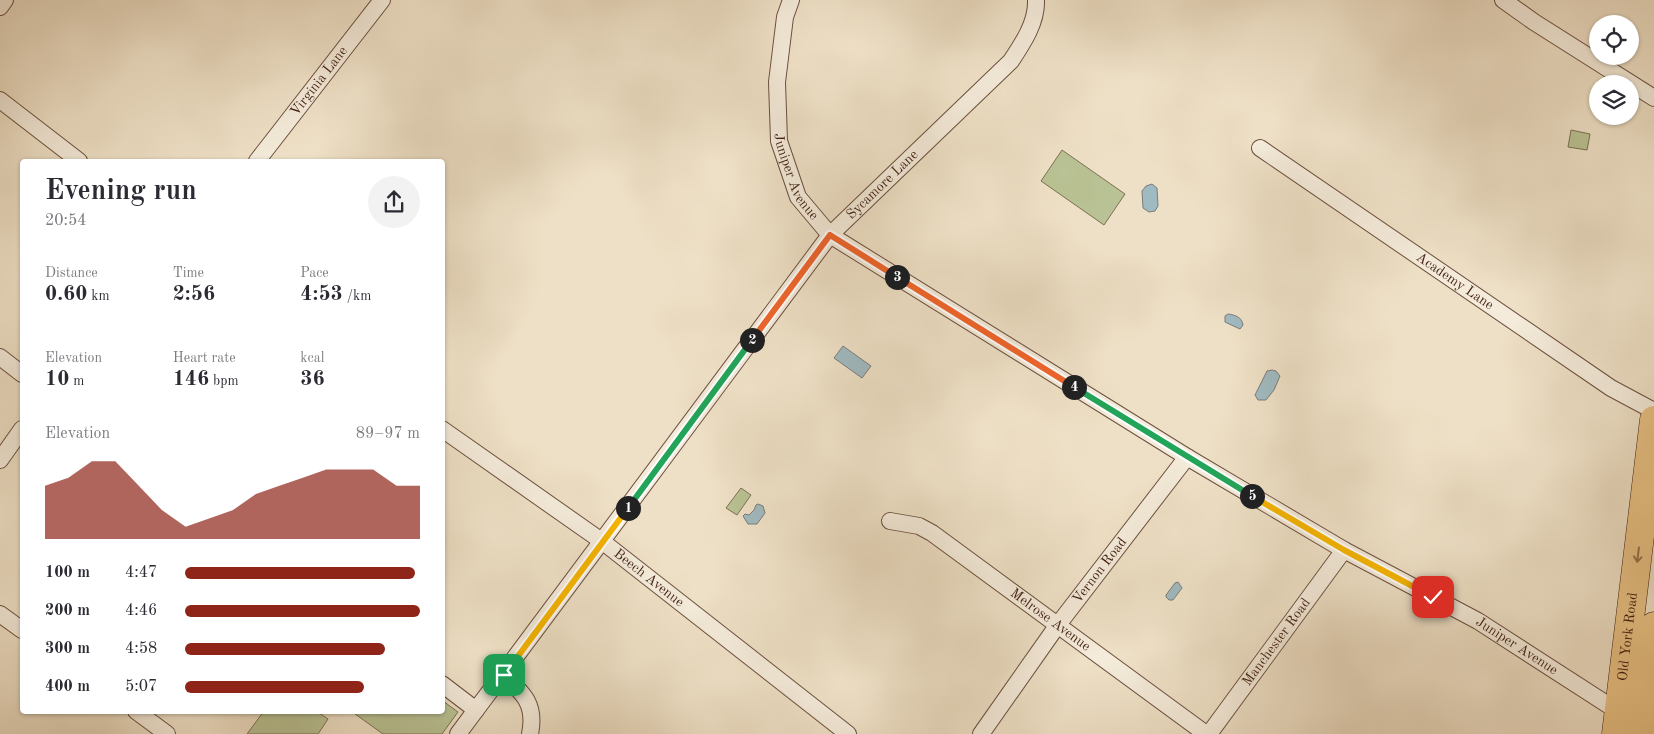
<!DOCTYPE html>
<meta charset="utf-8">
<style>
body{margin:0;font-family:"Old Standard TT",serif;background:#f2f2f3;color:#2b2b33;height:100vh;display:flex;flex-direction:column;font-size:19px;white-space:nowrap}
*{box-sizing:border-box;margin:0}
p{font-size:16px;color:#7c7c81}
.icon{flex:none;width:28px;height:28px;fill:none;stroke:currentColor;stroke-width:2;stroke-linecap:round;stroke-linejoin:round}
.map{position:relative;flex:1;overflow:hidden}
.details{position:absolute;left:20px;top:159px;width:425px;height:555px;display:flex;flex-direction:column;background:#fff;border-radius:5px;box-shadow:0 1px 4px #0004}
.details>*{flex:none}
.buttons{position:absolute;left:1589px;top:15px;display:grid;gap:10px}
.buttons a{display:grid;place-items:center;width:50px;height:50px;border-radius:50%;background:#fff;box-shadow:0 1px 4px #0004;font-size:25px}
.pin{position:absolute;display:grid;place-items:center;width:42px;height:42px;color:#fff;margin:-21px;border-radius:10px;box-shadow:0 2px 8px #0006}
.km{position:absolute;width:25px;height:25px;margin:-12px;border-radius:50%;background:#222;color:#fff;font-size:14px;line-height:25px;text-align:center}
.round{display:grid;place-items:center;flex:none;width:52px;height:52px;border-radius:26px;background:#f2f2f3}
.head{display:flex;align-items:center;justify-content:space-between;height:85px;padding:0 25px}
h1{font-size:28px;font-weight:700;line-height:38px}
.figures{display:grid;grid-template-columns:repeat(3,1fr);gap:8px;height:85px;padding:5px 25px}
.figures div{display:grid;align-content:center}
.figures b{font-size:21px;font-weight:700}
.figures small{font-size:14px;font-weight:400}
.figures p{font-size:14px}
.chart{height:140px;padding:10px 25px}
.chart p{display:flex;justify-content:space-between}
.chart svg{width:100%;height:90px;margin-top:5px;fill:#8f2418;opacity:.7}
ul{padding:0 25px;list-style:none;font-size:16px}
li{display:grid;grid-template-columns:80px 60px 1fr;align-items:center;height:38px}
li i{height:12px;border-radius:6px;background:#8f2418}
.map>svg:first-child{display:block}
.green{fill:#b9c294;stroke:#7c7053}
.water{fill:#a0bac1;stroke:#7a7c7b}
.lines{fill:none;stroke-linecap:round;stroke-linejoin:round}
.street-casing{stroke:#6c4f3f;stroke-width:18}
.highway-casing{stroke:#401f12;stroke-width:29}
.street{stroke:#f4ebda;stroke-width:16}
.highway{stroke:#e7c083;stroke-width:28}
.oneway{stroke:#94704a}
.split-1-casing{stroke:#fff;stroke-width:10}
.split-2-casing{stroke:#fff;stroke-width:10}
.split-3-casing{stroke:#fff;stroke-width:10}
.split-4-casing{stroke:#fff;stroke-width:10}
.split-5-casing{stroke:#fff;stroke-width:10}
.split-6-casing{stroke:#fff;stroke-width:10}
.split-1{stroke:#f5b400;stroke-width:6}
.split-2{stroke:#22a559;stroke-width:6}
.split-3{stroke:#f0652b;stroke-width:6}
.split-4{stroke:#f0652b;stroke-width:6}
.split-5{stroke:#22a559;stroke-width:6}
.split-6{stroke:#f5b400;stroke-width:6}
.labels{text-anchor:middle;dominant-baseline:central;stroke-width:4;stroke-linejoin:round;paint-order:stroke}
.street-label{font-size:14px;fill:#401f12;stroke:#f4ebda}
</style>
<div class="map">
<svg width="1654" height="734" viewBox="0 0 1654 734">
<rect width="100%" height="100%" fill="#eee0c6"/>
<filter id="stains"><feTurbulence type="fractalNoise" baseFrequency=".004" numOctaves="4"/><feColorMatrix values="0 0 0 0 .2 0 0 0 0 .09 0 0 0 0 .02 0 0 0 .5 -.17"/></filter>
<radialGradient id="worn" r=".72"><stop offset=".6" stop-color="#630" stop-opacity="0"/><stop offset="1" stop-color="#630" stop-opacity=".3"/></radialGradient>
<path class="green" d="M1571,130L1590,134L1587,150L1568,147Z
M1062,150L1125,194L1104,225L1041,181Z
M741,488L751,495L737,515L726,508Z
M443,701L458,712L442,734H383L351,711H442Z
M264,711H316L328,719L318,734H247Z"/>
<path class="water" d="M1152,184L1157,188L1158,206L1155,211L1149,212L1143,208L1142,191L1146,186Z
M1228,314C1235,315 1242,317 1243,325L1240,329L1225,322V316Z
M843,346L871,366L862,378L834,358Z
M1272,370L1276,371L1280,376L1274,390L1266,400H1258L1255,395L1267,371Z
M758,504L763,506L765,513L757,524H748L743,516L745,514L749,515L754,510L756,505Z
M1178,582L1182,588L1173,600H1169L1166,597V595L1175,583Z"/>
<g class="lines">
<defs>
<g id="street">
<path id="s1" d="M791,0L785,17L777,82L779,141L798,197L830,235L1187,457L1344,550L1478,621L1619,712"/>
<path d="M1503,0L1534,22L1654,98"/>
<path d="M0,7L5,0"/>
<path d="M0,100L79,161"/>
<path id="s2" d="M1260,148L1611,388L1654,411"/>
<path id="s3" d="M257,161L382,0"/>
<path d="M0,357L22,374"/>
<path id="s4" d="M442,429L603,542L848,734"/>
<path d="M0,460L22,429"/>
<path id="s5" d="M890,521L919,526L932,533L1206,734"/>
<path d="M0,614L22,630"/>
<path d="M503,675C524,693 536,705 530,734"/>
<path d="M442,684L476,710"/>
<path d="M136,711L167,734"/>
<path id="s6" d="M458,734L830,235L1011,61C1023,43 1037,22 1036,0"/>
<path id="s7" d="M981,734L1057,626L1187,457"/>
<path id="s8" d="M1209,734L1344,550"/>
</g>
<g id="highway">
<path id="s9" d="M1616,734L1654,420"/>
<path d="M1641,734L1654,626"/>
</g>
</defs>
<use href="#street" class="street-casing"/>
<use href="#highway" class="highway-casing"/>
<use href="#street" class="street"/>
<use href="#highway" class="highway"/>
</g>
<defs><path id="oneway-shaft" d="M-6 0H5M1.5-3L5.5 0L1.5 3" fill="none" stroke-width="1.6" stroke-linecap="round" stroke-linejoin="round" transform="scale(1.25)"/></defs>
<use class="oneway" href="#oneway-shaft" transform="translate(1638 555) rotate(97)"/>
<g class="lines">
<defs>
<path id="split-1" d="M504,675L628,508"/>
<path id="split-2" d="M628,508L752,340"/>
<path id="split-3" d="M752,340L830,235L897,277"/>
<path id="split-4" d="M897,277L1074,387"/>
<path id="split-5" d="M1074,387L1252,496"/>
<path id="split-6" d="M1252,496L1344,550L1433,597"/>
</defs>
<use href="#split-1" class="split-1-casing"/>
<use href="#split-2" class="split-2-casing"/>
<use href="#split-3" class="split-3-casing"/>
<use href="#split-4" class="split-4-casing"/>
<use href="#split-5" class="split-5-casing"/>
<use href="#split-6" class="split-6-casing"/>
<use href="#split-1" class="split-1"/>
<use href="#split-2" class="split-2"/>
<use href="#split-3" class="split-3"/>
<use href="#split-4" class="split-4"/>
<use href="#split-5" class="split-5"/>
<use href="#split-6" class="split-6"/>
</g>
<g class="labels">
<g class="street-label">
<text stroke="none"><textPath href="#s3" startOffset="101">Virginia Lane</textPath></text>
<text stroke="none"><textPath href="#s1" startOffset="182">Juniper Avenue</textPath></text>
<text stroke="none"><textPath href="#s6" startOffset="695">Sycamore Lane</textPath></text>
<text stroke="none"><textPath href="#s2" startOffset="236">Academy Lane</textPath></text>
<text stroke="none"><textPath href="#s7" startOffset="202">Vernon Road</textPath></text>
<text stroke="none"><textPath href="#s4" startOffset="255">Beech Avenue</textPath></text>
<text stroke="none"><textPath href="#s5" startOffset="191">Melrose Avenue</textPath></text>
<text stroke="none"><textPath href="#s9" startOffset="98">Old York Road</textPath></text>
<text stroke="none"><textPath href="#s8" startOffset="114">Manchester Road</textPath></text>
<text stroke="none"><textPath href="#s1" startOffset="1052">Juniper Avenue</textPath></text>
</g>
</g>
<rect width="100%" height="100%" filter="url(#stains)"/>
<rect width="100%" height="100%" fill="url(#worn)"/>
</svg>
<div class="buttons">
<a><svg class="icon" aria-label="locate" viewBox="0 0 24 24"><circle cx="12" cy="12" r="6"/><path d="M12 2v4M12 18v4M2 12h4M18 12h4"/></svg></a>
<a><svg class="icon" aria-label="layers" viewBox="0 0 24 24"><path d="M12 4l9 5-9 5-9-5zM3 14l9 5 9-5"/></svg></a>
</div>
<div class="pin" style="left:504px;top:675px;background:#1e9e55"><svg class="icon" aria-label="arrive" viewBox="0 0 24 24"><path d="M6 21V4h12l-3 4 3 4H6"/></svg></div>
<div class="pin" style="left:1433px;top:597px;background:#d93025"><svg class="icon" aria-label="check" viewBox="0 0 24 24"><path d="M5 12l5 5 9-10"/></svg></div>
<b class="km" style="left:628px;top:508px">1</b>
<b class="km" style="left:752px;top:340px">2</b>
<b class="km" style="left:897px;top:277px">3</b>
<b class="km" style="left:1074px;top:387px">4</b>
<b class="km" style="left:1252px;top:496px">5</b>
<section class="details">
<div class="head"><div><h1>Evening run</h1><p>20:54</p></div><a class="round"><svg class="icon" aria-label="share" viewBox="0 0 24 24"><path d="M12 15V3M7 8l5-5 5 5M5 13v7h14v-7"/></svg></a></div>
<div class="figures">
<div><p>Distance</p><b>0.60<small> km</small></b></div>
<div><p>Time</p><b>2:56</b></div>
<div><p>Pace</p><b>4:53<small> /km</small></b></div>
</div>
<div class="figures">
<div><p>Elevation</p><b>10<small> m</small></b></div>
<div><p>Heart rate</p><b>146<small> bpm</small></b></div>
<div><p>kcal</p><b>36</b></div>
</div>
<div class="chart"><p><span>Elevation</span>89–97 m</p>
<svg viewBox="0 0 160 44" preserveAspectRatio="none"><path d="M0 44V18L10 14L20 6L30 6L40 18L50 30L60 38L70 34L80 30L90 22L100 18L110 14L120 10L130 10L140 10L150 18L160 18V44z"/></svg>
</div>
<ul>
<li><b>100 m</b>4:47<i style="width:98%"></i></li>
<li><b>200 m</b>4:46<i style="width:100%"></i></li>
<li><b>300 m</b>4:58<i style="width:85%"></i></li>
<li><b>400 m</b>5:07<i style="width:76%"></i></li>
</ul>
</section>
</div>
